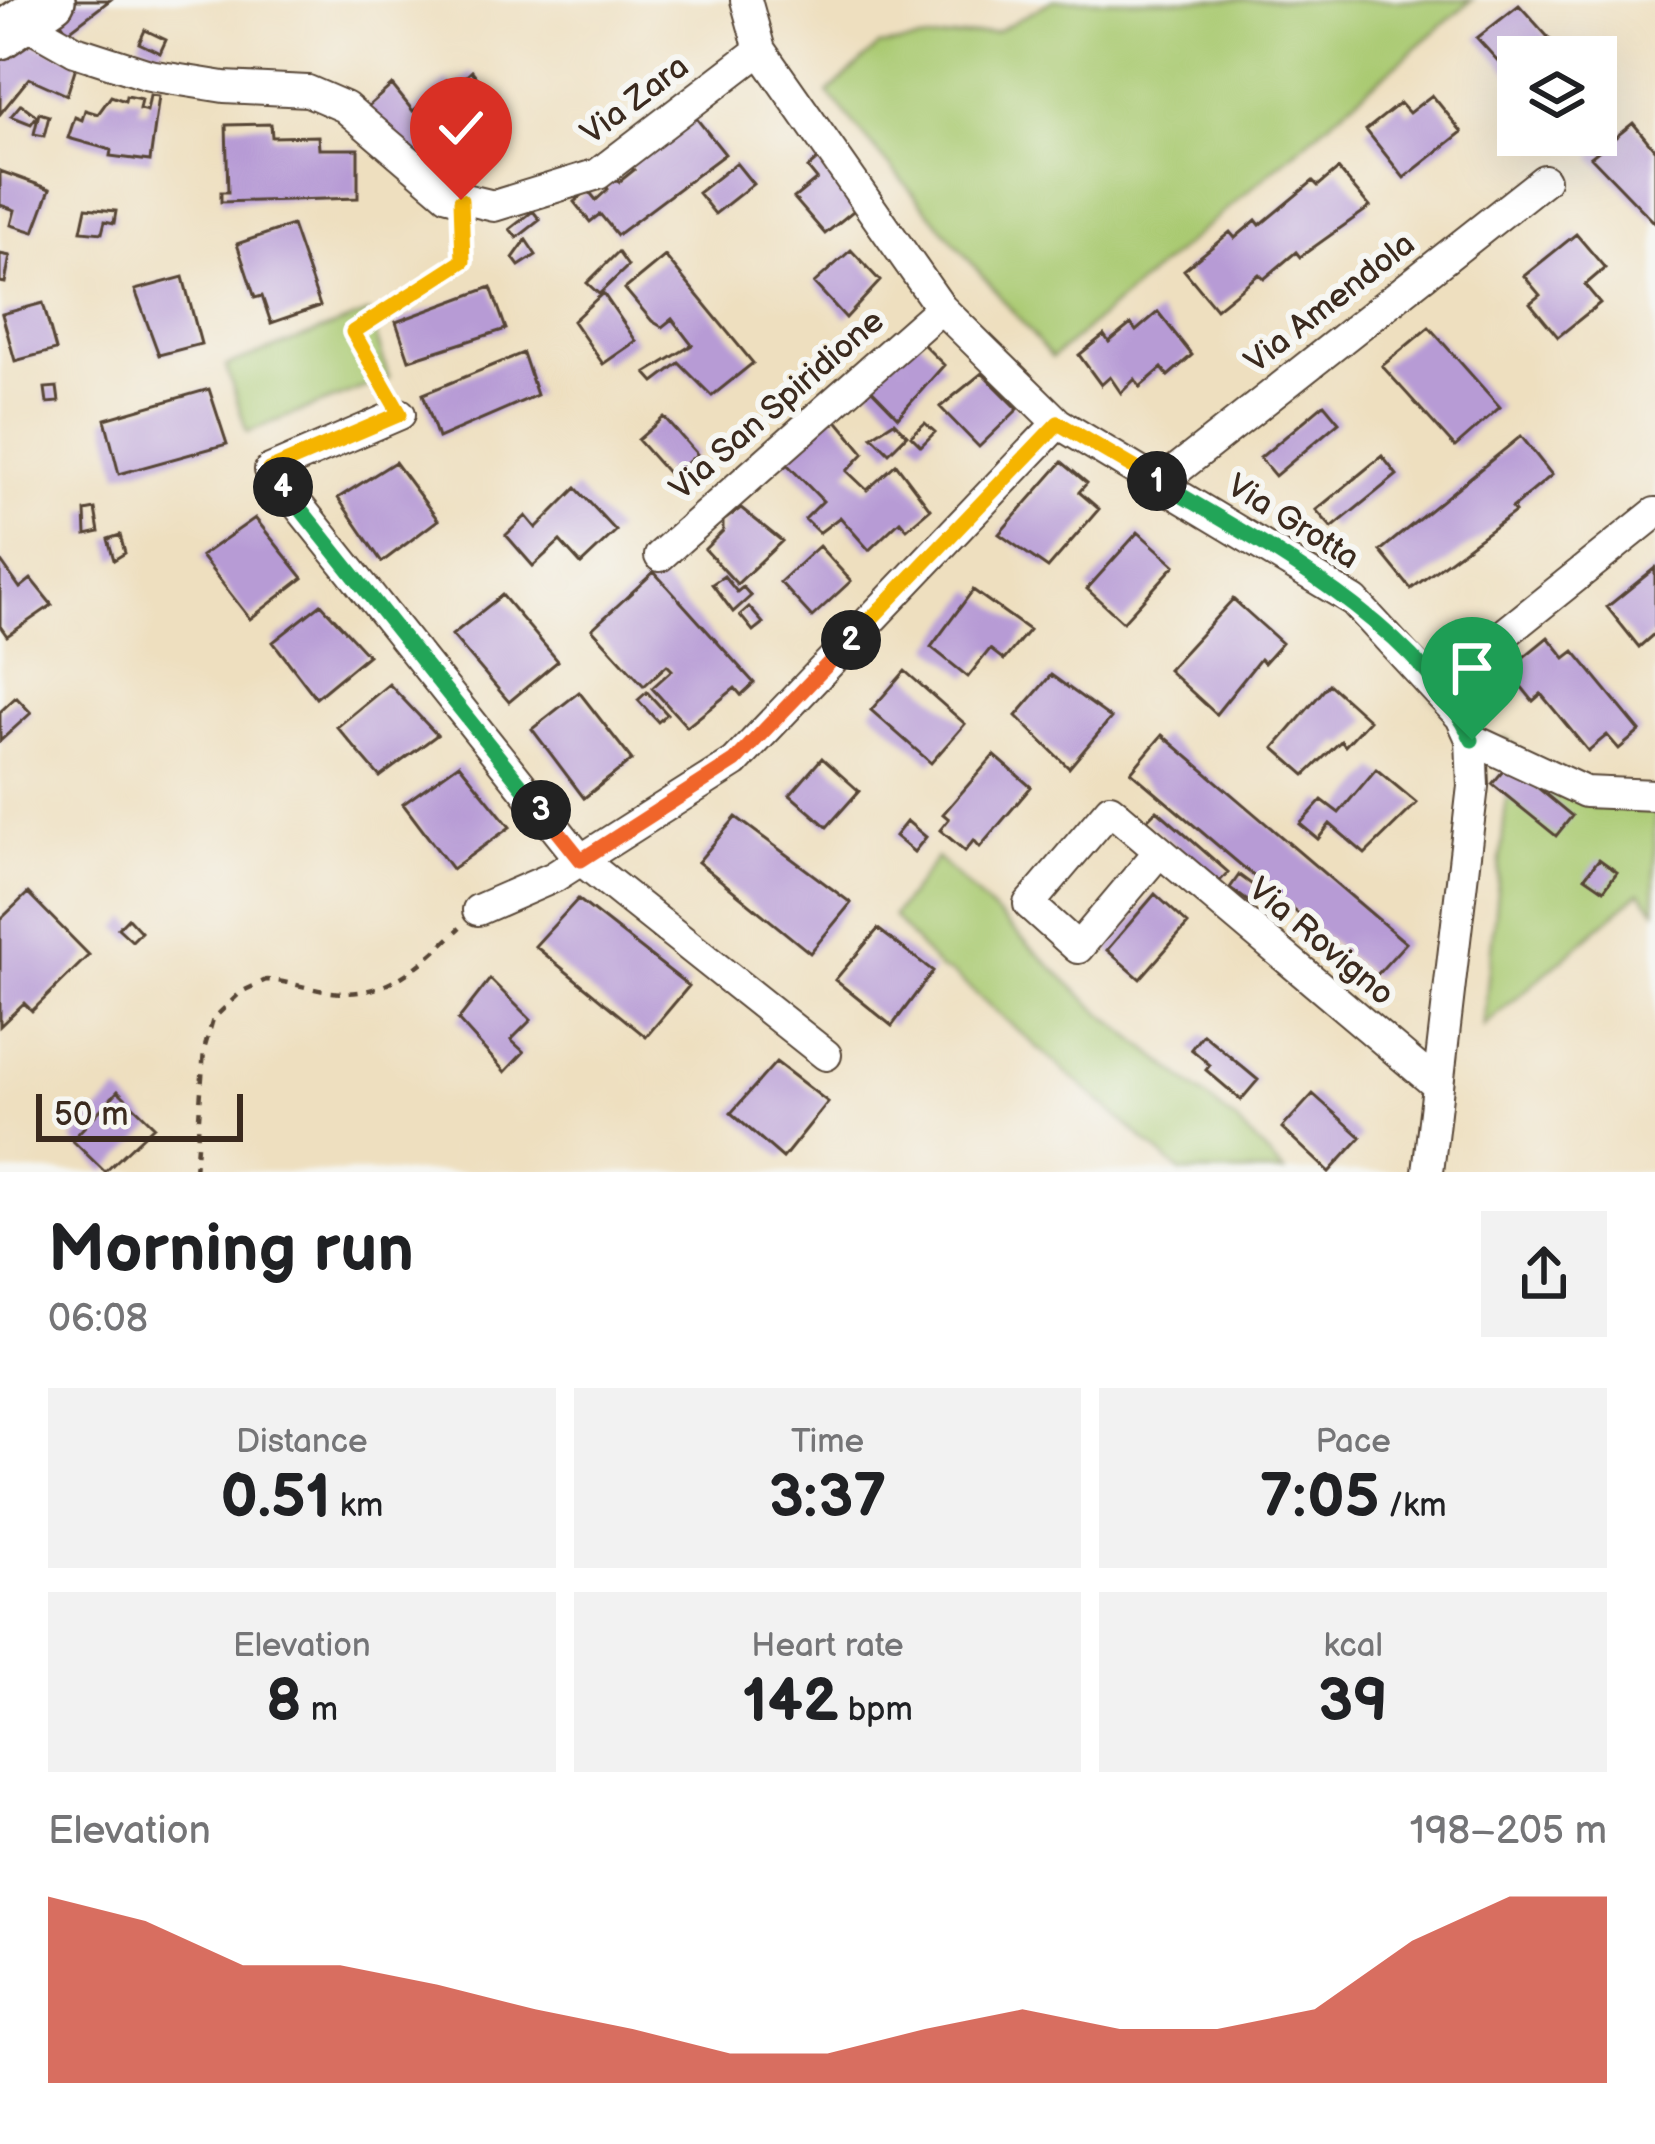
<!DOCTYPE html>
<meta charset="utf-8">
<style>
body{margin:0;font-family:"Balsamiq Sans",sans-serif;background:#f2f2f2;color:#202124;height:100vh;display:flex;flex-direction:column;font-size:45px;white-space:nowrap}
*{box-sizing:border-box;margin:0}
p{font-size:39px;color:#757577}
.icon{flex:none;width:66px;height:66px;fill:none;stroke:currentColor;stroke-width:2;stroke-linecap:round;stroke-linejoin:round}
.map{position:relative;height:1172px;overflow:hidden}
.panel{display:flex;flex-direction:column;background:#fff;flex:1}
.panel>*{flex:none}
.controls{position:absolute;left:1497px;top:36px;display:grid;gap:24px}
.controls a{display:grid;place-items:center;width:120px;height:120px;border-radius:0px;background:#fff;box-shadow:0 12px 48px #0002;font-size:60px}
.scale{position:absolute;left:36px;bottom:30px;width:207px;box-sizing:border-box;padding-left:12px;border:6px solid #3b2a1e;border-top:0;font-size:33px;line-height:42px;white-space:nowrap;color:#3b2a1e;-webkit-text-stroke:9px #f6f6f2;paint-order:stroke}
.pin{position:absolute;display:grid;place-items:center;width:102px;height:102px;color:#fff;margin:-123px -51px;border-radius:50% 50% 50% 0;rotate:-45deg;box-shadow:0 0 12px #0007}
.pin .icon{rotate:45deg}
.km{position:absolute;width:60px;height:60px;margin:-30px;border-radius:50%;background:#222;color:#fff;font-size:33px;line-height:60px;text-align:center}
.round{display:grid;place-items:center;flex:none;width:126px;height:126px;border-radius:0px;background:#f2f2f2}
.headline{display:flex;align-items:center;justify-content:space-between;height:204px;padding:0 48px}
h1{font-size:66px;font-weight:600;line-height:90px}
.metrics{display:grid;grid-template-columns:repeat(3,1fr);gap:18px;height:204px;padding:12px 48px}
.metrics div{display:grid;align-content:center;border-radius:0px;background:#f2f2f2;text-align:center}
.metrics b{font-size:60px;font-weight:600}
.metrics small{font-size:33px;font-weight:400}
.metrics p{font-size:33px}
.chart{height:336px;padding:24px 48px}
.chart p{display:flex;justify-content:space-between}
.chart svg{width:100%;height:216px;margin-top:12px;fill:#c8321e;opacity:.7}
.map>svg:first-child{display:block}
.green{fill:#aaca72;stroke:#727a48;stroke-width:3}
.building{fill:#b79bd5}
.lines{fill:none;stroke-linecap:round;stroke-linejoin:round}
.street-casing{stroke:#564536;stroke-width:34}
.secondary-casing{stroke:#564536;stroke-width:50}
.path{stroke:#564536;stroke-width:4.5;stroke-dasharray:9 9;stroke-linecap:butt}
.street{stroke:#fff;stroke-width:30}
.secondary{stroke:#fff;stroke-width:45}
.split-1-casing{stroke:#fff;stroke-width:24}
.split-2-casing{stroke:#fff;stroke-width:24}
.split-3-casing{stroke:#fff;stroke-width:24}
.split-4-casing{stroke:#fff;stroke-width:24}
.split-5-casing{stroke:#fff;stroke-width:24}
.split-1{stroke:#22a559;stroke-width:15}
.split-2{stroke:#f5b400;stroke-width:15}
.split-3{stroke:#f0652b;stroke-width:15}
.split-4{stroke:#22a559;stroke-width:15}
.split-5{stroke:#f5b400;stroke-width:15}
.labels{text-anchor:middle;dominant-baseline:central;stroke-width:12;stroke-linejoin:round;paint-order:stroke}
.street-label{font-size:33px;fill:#3b2a1e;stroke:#f6f6f2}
</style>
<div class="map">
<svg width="1655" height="1172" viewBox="0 0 1655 1172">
<rect width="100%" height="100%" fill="#f6f6f2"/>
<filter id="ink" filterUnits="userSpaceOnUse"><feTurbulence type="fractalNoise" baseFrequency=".00833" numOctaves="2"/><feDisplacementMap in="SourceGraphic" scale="24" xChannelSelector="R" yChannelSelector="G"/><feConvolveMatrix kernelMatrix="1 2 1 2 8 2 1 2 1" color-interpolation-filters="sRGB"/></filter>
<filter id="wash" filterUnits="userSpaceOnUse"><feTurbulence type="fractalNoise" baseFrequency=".004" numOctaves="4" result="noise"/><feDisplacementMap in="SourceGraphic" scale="48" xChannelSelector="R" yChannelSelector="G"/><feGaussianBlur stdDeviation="2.7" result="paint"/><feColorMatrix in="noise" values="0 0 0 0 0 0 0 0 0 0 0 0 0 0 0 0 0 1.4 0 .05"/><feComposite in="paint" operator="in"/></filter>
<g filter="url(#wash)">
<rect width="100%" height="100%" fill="#eedfbf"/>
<path class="green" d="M1053,0H1472L1052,358L828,93L879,46L996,32Z
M369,313L389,378L247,432L226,366Z
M1506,738L1557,785L1655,794V910L1640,892L1483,1027L1511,755Z
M937,858L1093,1006L1237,1122L1284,1172H1181L952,973L940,970L893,916Z"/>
<g id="blocks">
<path class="building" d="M64,0H110L68,32L51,9Z
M1519,5L1566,57H1518V83L1477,38Z
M145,30L166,40L160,53L139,43Z
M26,41L78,60L67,95L29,78L0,114V53Z
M472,71L493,99L439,144L447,154L436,164L427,154L418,161L364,110L392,85L413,111L447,80L454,88Z
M150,95L159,96L150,161L110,156L111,150L68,138L75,117L82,120L85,110L98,114L111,96L125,101L126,96L141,99L139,109L147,111Z
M1432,95L1462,132L1404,178L1366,130L1400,103L1409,113Z
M21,104L37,116L31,124L11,116Z
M688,108L725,154L617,235L600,214L590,222L574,202L588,190L596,200L608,189L605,184L614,177L619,182L634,170L625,159Z
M39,113L49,116L44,136L34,134Z
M1633,123L1655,150V223L1591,157Z
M271,124L272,137L318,136L319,149H358V198L221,202V192H228L226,125Z
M823,155L863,203L825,234L794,198L817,179L808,168Z
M736,163L753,184L715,214L698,193Z
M1338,169L1370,207L1300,257L1296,252L1264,279L1259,274L1216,309L1184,270L1230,232L1235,238L1256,220L1260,225L1313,181L1318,186Z
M0,171L50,189L34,232L11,225L15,210L0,205Z
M86,208L116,211L114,223L105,221L102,233L81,231Z
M533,211L540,220L517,238L510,229Z
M292,225L320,306L271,323L262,296L255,298L237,244Z
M1576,234L1605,268L1585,285L1600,303L1558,337L1530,303L1540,295L1524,276Z
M526,240L536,255L519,266L513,258Z
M851,250L880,281L846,318L814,283Z
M618,252L628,266L599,294L587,283Z
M0,254L10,256L5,283L0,282Z
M665,256L753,363L712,396L679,363L654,382L646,373L692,345L672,319L662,327L652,321L625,289Z
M183,277L201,344L159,355L135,290Z
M491,287L506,329L409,360L396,322Z
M603,293L636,341L603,364L573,321Z
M43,303L56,350L15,361L2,314Z
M1158,312L1192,355L1168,376L1162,368L1140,387L1135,379L1121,393L1110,377L1101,385L1079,355L1104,335L1109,342L1131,324L1136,331Z
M1429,327L1500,407L1455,447L1382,366Z
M914,335L944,365L898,417L865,383Z
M523,353L537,395L438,438L423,394Z
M982,373L1018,409L979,447L940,407Z
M57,387L59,402L47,403L45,388Z
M209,389L227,444L119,474L105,419Z
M1324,404L1339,422L1275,476L1260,458Z
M829,411L864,453L847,471L867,490L896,464L930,509L907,529L900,521L869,550L840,517L819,533L805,519L823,501L782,459Z
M664,417L697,454L671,477L638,440Z
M894,422L907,435L889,453L872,436Z
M925,423L935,432L921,446L911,436Z
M1521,436L1552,475L1512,508L1515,512L1411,589L1380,551Z
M1382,456L1397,475L1332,528L1316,510Z
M395,462L438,520L382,562L338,498Z
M1062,462L1087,483L1079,492L1099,509L1048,568L999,534Z
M576,488L616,531L581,564L560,541L533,566L506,535L526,516L536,528Z
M741,508L782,541L737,584L705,549L723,531V521Z
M95,509L99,532L86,535L85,511Z
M255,518L303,578L250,619L201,556Z
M1138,532L1175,565L1123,622L1087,589Z
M120,535L125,553L114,560L108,539Z
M819,546L851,581L812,617L780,582Z
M0,560L20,588L31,579L52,605L7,636L0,626Z
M1655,568V633L1639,647L1607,607Z
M654,572L754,683L741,695L735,688L687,727L652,688L672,670L667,665L644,686L592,629Z
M724,576L737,592L743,587L751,596L733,612L712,584Z
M973,590L1029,630L1004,660L990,649L968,677L931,647Z
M502,595L558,661L509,702L452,635Z
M1233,599L1282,643L1264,663L1260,659L1216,714L1168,670Z
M321,604L368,655L316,698L273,642Z
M749,607L763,623L753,631L740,615Z
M1548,637L1565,658L1574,651L1640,731L1619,749L1607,735L1588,751L1541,694L1533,701L1508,670Z
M905,671L965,724L931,763L871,710Z
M1051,675L1111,718L1069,768L1016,716Z
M389,684L437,735L380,777L337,727Z
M1329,684L1369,720L1345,746L1341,741L1305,775L1274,748Z
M579,692L632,760L584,798L532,729Z
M647,692L667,714L658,722L638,700Z
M16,697L31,713L0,741V712Z
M1162,735L1406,943L1374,978L1131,772Z
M994,755L1031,787L980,847L974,840L965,851L940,830L949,819L943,814Z
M822,758L859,791L827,827L790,795Z
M459,764L510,827L452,869L403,804Z
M1509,764L1572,816L1556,836L1492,784Z
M1376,769L1417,803L1365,854L1330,824L1318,839L1300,824L1322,800L1339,813Z
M1157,810L1228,872L1218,883L1147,820Z
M736,817L851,903L810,953L698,862Z
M907,821L926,837L914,852L895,836Z
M1599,859L1617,872L1604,890L1585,877Z
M1239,875L1258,889L1249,902L1230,888Z
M28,893L89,955L32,1011L24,1003L0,1026V920Z
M1155,894L1188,924L1140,979L1107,950Z
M578,899L689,986L646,1037L535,946Z
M128,918L141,932L132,941L118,928Z
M878,929L933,971L892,1026L835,980Z
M490,979L531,1020L511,1040L524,1052L505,1072L458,1020Z
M1203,1034L1258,1080L1241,1100L1206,1070L1210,1065L1191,1049Z
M776,1062L828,1102L783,1158L731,1113Z
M118,1091L154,1126L105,1172L72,1140Z
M1313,1094L1361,1137L1329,1172L1282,1128Z"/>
</g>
</g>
<g filter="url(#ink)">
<use href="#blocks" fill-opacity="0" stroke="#564536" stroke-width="3"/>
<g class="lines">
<defs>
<path id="street" d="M746,0L760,50L941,308L1058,423L1354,601L1461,717L1471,739L1473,786L1428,1172
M22,21L75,51L149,75L224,87L308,91L345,107L448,195L494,206L598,174L760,50
M400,414L270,470L581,860L826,1055
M1160,483L1544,180
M660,556L941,308
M1497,640L1655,513
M1471,739L1585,792L1655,795
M1158,853L1078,948L1029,904L1110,809L1438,1086
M478,910L554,877L735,762L1058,423"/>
<path id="secondary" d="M0,36L52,0"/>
</defs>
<use href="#street" class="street-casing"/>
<use href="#secondary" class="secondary-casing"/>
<path class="path" d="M385,388L353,331L463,261L462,228
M195,1172L204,1050L213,1019L241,992L266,980C288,981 308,989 331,992C388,999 422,964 460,928"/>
<use href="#street" class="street"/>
<use href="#secondary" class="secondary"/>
</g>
</g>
<g class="lines" filter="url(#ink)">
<defs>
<path id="split-1" d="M1157,481C1262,544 1418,624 1472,740"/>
<path id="split-2" d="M851,640L1058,423L1157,481"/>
<path id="split-3" d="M541,810L581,860L735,761L851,640"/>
<path id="split-4" d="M283,487L541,810"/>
<path id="split-5" d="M283,487L269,470L400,414L353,332L463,261L461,200"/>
</defs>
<use href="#split-1" class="split-1-casing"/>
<use href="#split-2" class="split-2-casing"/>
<use href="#split-3" class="split-3-casing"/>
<use href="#split-4" class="split-4-casing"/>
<use href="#split-5" class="split-5-casing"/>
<use href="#split-1" class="split-1"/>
<use href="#split-2" class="split-2"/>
<use href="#split-3" class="split-3"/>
<use href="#split-4" class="split-4"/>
<use href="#split-5" class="split-5"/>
</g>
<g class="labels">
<g class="street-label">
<text transform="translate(635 100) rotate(-37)">Via Zara</text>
<text transform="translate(1330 303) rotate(-38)">Via Amendola</text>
<text transform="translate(777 405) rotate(-41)">Via San Spiridione</text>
<text transform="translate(1293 522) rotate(32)">Via Grotta</text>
<text transform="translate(1321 942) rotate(40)">Via Rovigno</text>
</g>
</g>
</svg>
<div class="controls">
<a><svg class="icon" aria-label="layers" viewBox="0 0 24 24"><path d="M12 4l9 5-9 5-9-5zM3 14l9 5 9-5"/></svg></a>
</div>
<div class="scale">50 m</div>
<div class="pin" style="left:1472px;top:740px;background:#1e9e55"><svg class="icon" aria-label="arrive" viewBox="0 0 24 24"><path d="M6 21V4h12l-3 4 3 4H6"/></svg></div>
<div class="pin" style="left:461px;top:200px;background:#d93025"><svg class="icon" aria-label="check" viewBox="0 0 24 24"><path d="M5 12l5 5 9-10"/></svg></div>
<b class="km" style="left:1157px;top:481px">1</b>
<b class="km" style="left:851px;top:640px">2</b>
<b class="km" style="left:541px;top:810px">3</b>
<b class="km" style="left:283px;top:487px">4</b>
</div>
<section class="panel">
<div class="headline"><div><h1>Morning run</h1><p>06:08</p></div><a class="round"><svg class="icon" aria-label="share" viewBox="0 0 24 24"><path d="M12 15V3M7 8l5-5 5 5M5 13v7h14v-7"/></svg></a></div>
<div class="metrics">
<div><p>Distance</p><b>0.51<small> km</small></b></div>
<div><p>Time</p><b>3:37</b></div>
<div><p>Pace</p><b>7:05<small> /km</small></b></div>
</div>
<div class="metrics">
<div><p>Elevation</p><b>8<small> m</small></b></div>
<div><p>Heart rate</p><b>142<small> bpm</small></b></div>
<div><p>kcal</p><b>39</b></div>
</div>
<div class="chart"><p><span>Elevation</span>198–205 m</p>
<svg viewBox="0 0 160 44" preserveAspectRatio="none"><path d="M0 44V6L10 11L20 20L30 20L40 24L50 29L60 33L70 38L80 38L90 33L100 29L110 33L120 33L130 29L140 15L150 6L160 6V44z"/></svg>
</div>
</section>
